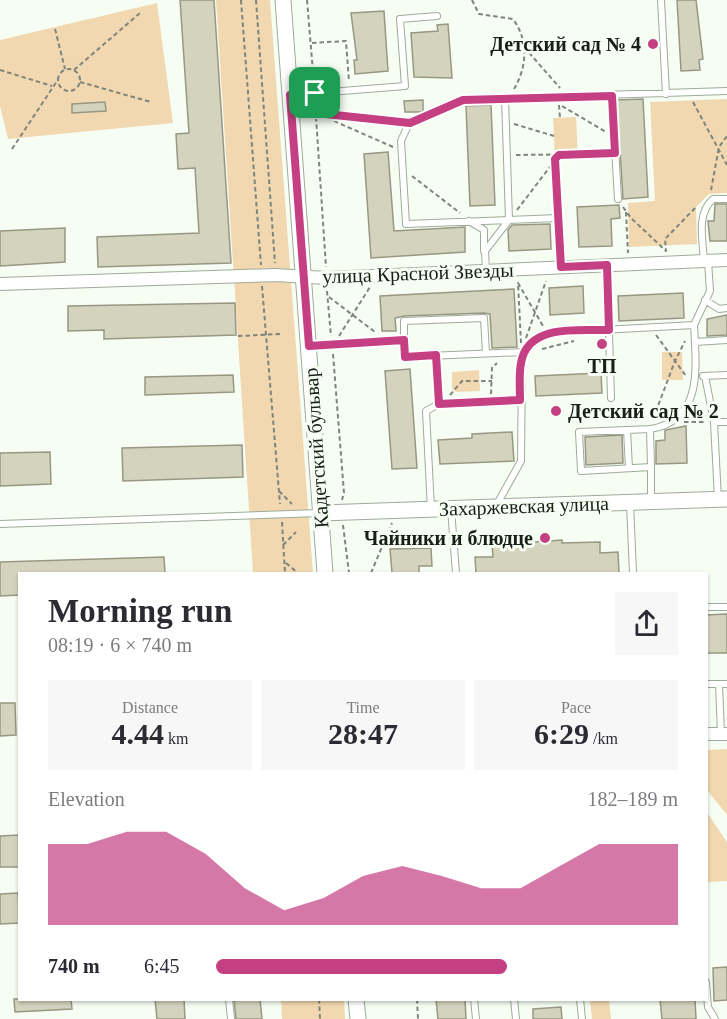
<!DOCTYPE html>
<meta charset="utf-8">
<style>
body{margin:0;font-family:"Times New Roman",serif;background:#f7f7f7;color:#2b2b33;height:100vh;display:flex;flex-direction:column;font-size:22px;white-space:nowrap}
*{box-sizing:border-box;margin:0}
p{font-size:20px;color:#7c7c81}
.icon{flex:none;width:33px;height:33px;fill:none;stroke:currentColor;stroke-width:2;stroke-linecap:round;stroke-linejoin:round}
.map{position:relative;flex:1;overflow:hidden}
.details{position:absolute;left:18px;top:572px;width:690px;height:429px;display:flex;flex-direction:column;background:#fff;border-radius:0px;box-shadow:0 2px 4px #0004}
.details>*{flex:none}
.pin{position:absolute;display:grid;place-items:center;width:51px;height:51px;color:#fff;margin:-26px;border-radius:12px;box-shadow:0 3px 9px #0006}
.round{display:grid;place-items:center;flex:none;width:63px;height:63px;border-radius:0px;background:#f7f7f7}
.head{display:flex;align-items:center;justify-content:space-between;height:102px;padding:0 30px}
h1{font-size:33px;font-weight:700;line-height:45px}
.figures{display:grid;grid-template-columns:repeat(3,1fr);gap:9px;height:102px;padding:6px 30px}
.figures div{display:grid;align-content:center;border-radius:0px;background:#f7f7f7;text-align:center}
.figures b{font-size:30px;font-weight:700}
.figures small{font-size:16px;font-weight:400}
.figures p{font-size:16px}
.chart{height:168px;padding:12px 30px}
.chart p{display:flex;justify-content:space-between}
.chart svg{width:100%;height:108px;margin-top:6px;fill:#c54083;opacity:.7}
ul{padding:0 30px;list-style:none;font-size:20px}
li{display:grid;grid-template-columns:96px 72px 1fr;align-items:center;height:45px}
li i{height:15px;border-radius:8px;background:#c54083}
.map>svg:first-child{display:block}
.green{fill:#f2d8b0}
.building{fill:#d4d4be;stroke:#979783;stroke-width:1.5}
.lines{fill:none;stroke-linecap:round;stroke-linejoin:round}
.service-casing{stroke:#9fab9a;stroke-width:8}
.minor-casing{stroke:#9fab9a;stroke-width:14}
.tertiary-casing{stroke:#9fab9a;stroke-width:17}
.path{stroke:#7f857c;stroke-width:2;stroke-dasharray:4.5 3;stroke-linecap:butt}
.service{stroke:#fff;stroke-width:6}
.minor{stroke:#fff;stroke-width:12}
.tertiary{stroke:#fff;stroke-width:15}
.route-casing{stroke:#fff;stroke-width:12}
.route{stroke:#c54083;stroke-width:8}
.poi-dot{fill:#c54083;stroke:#f6fef3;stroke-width:2}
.labels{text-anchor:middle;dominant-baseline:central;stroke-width:6;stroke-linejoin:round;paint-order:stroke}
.poi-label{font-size:20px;font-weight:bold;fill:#191e17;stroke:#f6fef3;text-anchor:end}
.street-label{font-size:20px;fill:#191e17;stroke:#f6fef3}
</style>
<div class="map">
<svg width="727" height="1019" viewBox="0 0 727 1019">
<rect width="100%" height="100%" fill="#f6fef3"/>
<path class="green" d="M216,0H270L313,573H253Z
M157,3L173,123L8,139L0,106V40Z
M727,99V193L709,194L696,207L697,244L629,247L628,203L655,201L650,102Z
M576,117L578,158L555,159L553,118Z
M662,352H682L683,380H662Z
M479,370L480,391L456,392L452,389V372Z
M727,749V815L707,790L706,750Z
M706,811L727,842V881L707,882Z
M281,999H344L345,1019H282Z
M609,999L611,1019H592L590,1000Z"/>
<path class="building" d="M180,0H214L231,263L98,267L97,237L199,233L195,168L178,169L176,134L189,133Z
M677,0H696L703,59L699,60L700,70L681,71Z
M384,11L388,71L355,74L354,60H357L351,13Z
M448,24L452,78L414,77L411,33L438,31L437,25Z
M643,99L648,197L623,199L617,100Z
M423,100V112H405L404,101Z
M105,102L106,111L72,113V104Z
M491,105L495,205L470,206L466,106Z
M388,152L394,231L465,227V252L371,258L364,154Z
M715,204H727V241H710L708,221H714Z
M619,205L620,218L611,219L612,246L579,247L577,207Z
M550,224L551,249L509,251L508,230L512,225Z
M65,228V262L0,266V231Z
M583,286L584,313L550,315L549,288Z
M514,289L517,347L492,348L490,314L484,313L404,316L395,318L396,331H382L380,296Z
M683,293L684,318L619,321L618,296Z
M235,303L236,335L104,339V330L68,331V306Z
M727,315V335L707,336V319Z
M410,369L417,468L392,469L385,371Z
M601,373L602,393L536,396L535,376Z
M233,375L234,392L145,395V377Z
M686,426L687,463L656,464V441L665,440V430Z
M512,432L514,461L440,464L438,440L472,438V434Z
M622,435L623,463L586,465L585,437Z
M242,445L243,477L123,481L122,448Z
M50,452L51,484L0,486V453Z
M562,540V543L600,542V553L618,552L619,573H476L475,557H493L492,545Z
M431,548L432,566H419V573H392L390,549Z
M164,557L165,573H20V595L0,596V562Z
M727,614V653H706V615Z
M0,703H15L16,735L0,736Z
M20,835V867H0V836Z
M18,893L20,923L0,924V894Z
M727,967V1000L714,1001L713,968Z
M14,999H71L72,1009L15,1012Z
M155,999H184L185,1019H157Z
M234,999H260L262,1019H236Z
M436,999H465L466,1019H438Z
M660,999H695L696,1019H662Z
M561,1007L562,1019H533V1009Z"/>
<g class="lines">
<defs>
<path id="service" d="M661,0L666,94
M292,95L405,86L400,19L437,16
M612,96L618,199
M469,221L484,230V251
M704,261C703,240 696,214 713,199H727
M607,266L611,398
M561,267L558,218L406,224L401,141L409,123L463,101L479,99L727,91
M486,271L485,251L509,220L505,98
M705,300L719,309L727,308
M404,340V321L484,318L486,353
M695,342L727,340
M310,346L404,340L405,357L524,352
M436,355L439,404L520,400
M703,376L727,375
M705,376L714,422
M650,429L579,432L581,471L651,467V500
M627,430L629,468
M651,467L650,429C704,421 696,366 694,325
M718,499L714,422H727
M630,503L633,573
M496,506L521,461L522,360L529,347L547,333L694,325L710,291L708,261
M431,509L426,411L439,404
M451,509L456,573
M0,524L320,513
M706,607H727
M706,684H727
M719,684L721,734
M706,982L708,1007L715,1019
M229,999L231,1019
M474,999L476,1019
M514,999L516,1019
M580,999L582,1019"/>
<path id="minor" d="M0,284L275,275L327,278L727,260
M706,734H727"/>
<path id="tertiary" d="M283,0L325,573
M321,513L727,499
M356,999L358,1019"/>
</defs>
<use href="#service" class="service-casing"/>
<use href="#minor" class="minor-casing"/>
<use href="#tertiary" class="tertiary-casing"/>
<path class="path" d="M241,0L261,265
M256,0L275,263
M307,0L314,84
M472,0L479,14L513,19C529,41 527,67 514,89
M55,29L65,69
M312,43L346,41L349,81
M524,47L560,88
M58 80a11 11 0 1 1 22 0a11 11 0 1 1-22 0Z
M0,70L52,86
M74,70L140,13
M80,82L151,102
M315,102L326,267
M693,102L727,165
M559,105L560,118
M562,106L606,132
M514,124L554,136
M393,147L316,113L399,122
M12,149L57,81
M516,155L606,154
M555,159L558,210
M412,176L460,213
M711,190L719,147L727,136
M623,207L631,218L666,251L665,239L697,206
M517,210L559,155
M626,212L628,253
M262,286L280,504
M327,291L331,336
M329,297L375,332
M656,335L686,376
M238,336L280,334
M339,336L370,287
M526,338L546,281
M521,343L518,283L543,326
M542,349L574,341
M333,354L344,493L342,500
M491,394L492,368L497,363
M450,395L462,381H492
M653,419L675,361L685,341
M684,422H705
M279,491L292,504
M282,522L285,573
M343,525L349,573
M283,545L296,532
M286,563L298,573
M371,573L392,523
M319,999L320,1019
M417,999L418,1019"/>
<use href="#service" class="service"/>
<use href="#minor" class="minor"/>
<use href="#tertiary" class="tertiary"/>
</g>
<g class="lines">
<defs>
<path id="route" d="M315,93L316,113L410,123L463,100L612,96L615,153L559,155L555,159L561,267L607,265L609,330C583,331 538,324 524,353C518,366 520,386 520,400L439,404L436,355L405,357L404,340L309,346L290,95Z"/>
</defs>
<use href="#route" class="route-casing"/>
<use href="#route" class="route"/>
</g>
<g class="poi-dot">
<circle cx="653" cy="44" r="6"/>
<circle cx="602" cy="344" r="6"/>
<circle cx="556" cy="411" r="6"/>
<circle cx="545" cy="538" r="6"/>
</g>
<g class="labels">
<g class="poi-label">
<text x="641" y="44">Детский сад № 4</text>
<text x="602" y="366" text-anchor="middle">ТП</text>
<text x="568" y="411" text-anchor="start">Детский сад № 2</text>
<text x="533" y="538">Чайники и блюдце</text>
</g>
<g class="street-label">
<text transform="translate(418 273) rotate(-2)">улица Красной Звезды</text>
<text transform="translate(316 448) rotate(-94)">Кадетский бульвар</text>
<text transform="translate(524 506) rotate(-2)">Захаржевская улица</text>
</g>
</g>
</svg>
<div class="pin" style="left:315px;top:93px;background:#1e9e55"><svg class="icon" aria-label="arrive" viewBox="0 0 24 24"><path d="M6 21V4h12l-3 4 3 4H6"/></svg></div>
<section class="details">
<div class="head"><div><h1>Morning run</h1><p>08:19 · 6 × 740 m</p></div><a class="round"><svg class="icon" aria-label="share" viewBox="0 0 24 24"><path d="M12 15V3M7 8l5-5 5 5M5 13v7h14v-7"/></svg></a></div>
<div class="figures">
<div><p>Distance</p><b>4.44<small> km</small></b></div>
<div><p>Time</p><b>28:47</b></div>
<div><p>Pace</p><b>6:29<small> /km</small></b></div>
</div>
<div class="chart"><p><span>Elevation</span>182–189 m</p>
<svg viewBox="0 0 160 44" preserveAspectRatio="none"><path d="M0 44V11L10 11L20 6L30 6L40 15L50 29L60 38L70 33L80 24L90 20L100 24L110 29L120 29L130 20L140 11L150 11L160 11V44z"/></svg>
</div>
<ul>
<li><b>740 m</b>6:45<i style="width:63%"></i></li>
</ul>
</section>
</div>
